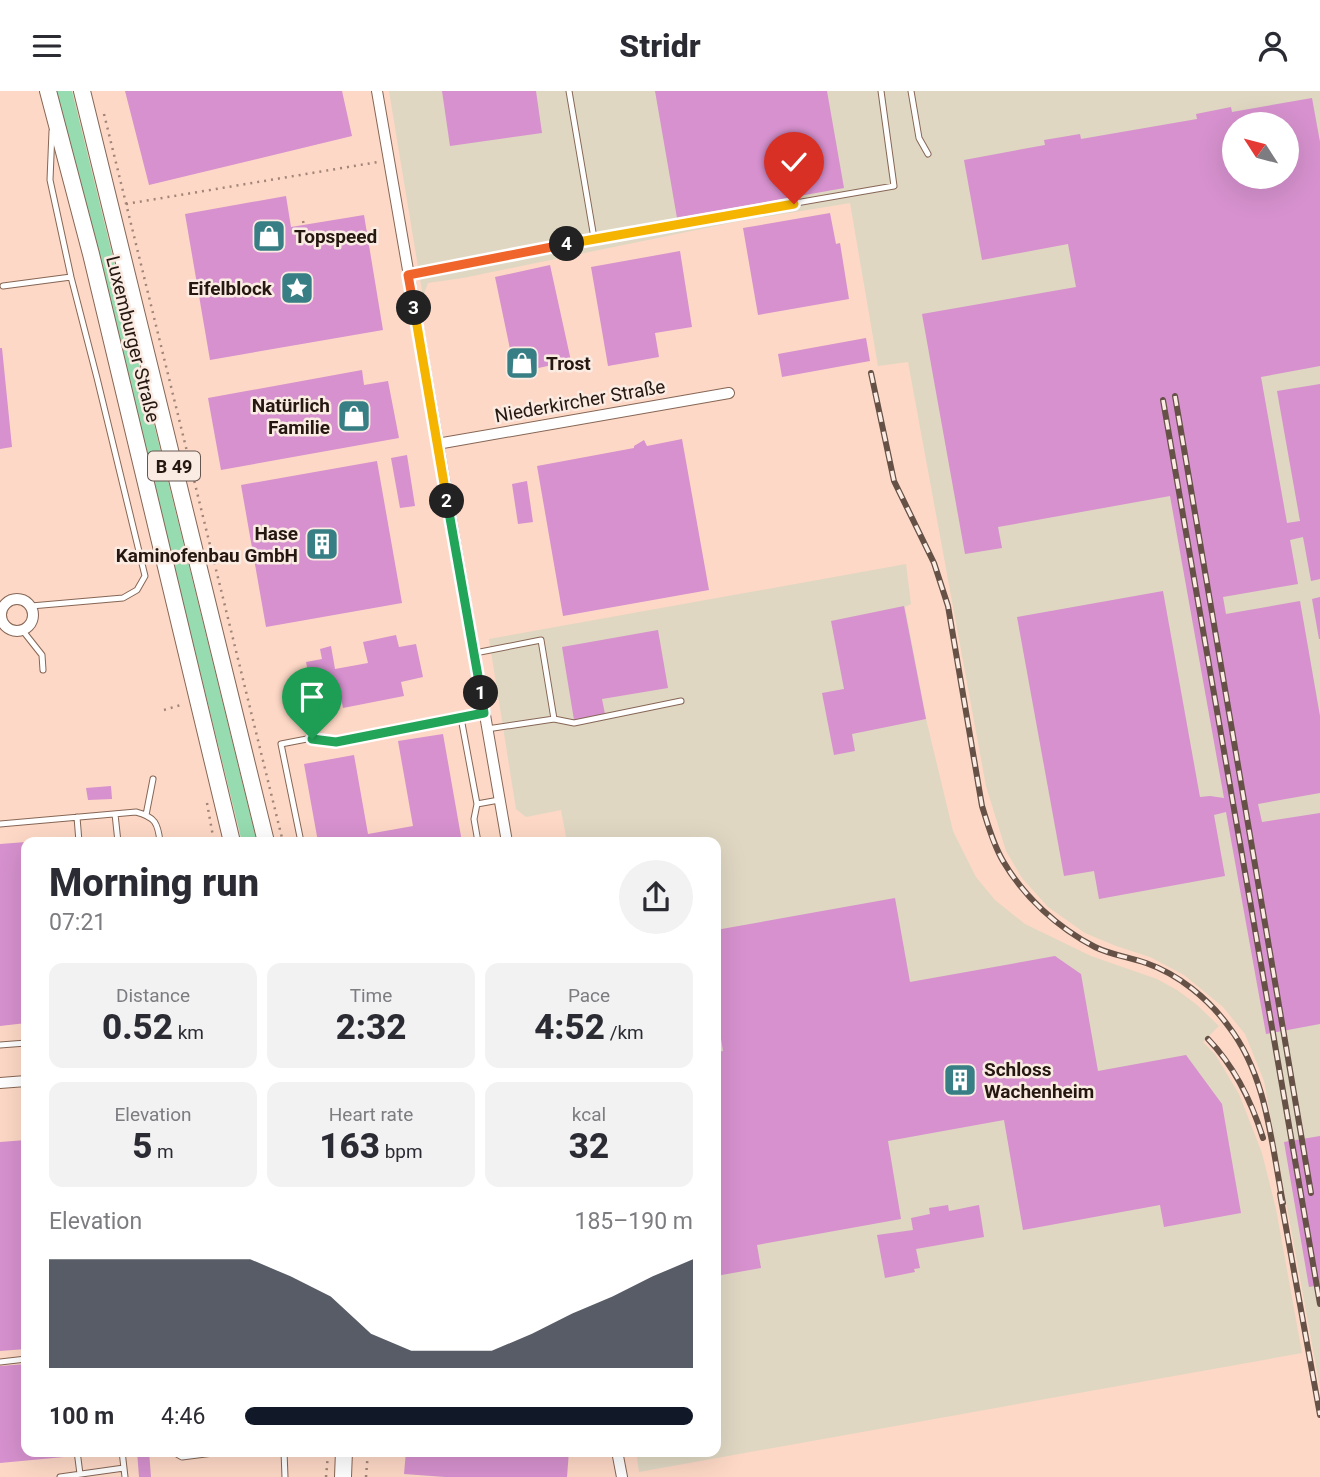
<!DOCTYPE html>
<meta charset="utf-8">
<style>
body{margin:0;font-family:Roboto,sans-serif;background:#f2f2f3;color:#2b2b33;height:100vh;display:flex;flex-direction:column;font-size:26px;white-space:nowrap}
*{box-sizing:border-box;margin:0}
p{font-size:23px;color:#7c7c81}
.icon{flex:none;width:38px;height:38px;fill:none;stroke:currentColor;stroke-width:2;stroke-linecap:round;stroke-linejoin:round}
.map{position:relative;flex:1;overflow:hidden}
.panel{position:absolute;left:21px;top:746px;width:700px;height:620px;display:flex;flex-direction:column;background:#fff;border-radius:14px;box-shadow:0 7px 28px #0002}
.panel>*{flex:none}
.needle{width:46px;rotate:306deg}
.tools{position:absolute;left:1222px;top:21px;display:grid;gap:14px}
.tools a{display:grid;place-items:center;width:77px;height:77px;border-radius:50%;background:#fff;box-shadow:0 7px 28px #0002;font-size:35px}
.pin{position:absolute;display:grid;place-items:center;width:60px;height:60px;color:#fff;margin:-72px -30px;border-radius:50% 50% 50% 0;rotate:-45deg;box-shadow:0 0 7px #0007}
.pin .icon{rotate:45deg}
.km{position:absolute;width:35px;height:35px;margin:-18px;border-radius:50%;background:#222;color:#fff;font-size:19px;line-height:35px;text-align:center}
.round{display:grid;place-items:center;flex:none;width:74px;height:74px;border-radius:37px;background:#f2f2f3}
.headline{display:flex;align-items:center;justify-content:space-between;height:119px;padding:0 28px}
h1{font-size:38px;font-weight:800;line-height:52px}
.figures{display:grid;grid-template-columns:repeat(3,1fr);gap:10px;height:119px;padding:7px 28px}
.figures div{display:grid;align-content:center;border-radius:14px;background:#f2f2f3;text-align:center}
.figures b{font-size:35px;font-weight:800}
.figures small{font-size:19px;font-weight:400}
.figures p{font-size:19px}
.chart{height:196px;padding:14px 28px}
.chart p{display:flex;justify-content:space-between}
.chart svg{width:100%;height:126px;margin-top:7px;fill:#111827;opacity:.7}
ul{padding:0 28px;list-style:none;font-size:23px}
li{display:grid;grid-template-columns:112px 84px 1fr;align-items:center;height:52px}
li i{height:18px;border-radius:9px;background:#111827}
header{display:flex;justify-content:space-between;align-items:center;height:91px;padding:0 28px;background:#fff;font-size:32px;font-weight:800}
.map>svg:first-child{display:block}
.industrial{fill:#dfd7c2;fill-rule:evenodd}
.green{fill:#96dcb0}
.building{fill:#d691ce;fill-rule:evenodd}
.lines{fill:none;stroke-linecap:round;stroke-linejoin:round}
.lane-casing{stroke:#866655;stroke-width:7}
.street-casing{stroke:#866655;stroke-width:12}
.primary-casing{stroke:#866655;stroke-width:18}
.path{stroke:#a08578;stroke-width:2.5;stroke-dasharray:2 5;stroke-linecap:butt}
.lane{stroke:#fff;stroke-width:5}
.street{stroke:#fff;stroke-width:10}
.primary{stroke:#fff;stroke-width:16}
.rail-casing{stroke:#655146;stroke-width:6}
.rail{stroke:#faebe3;stroke-width:3.5;stroke-dasharray:10;stroke-linecap:butt}
.split-1-casing{stroke:#fff;stroke-width:14}
.split-2-casing{stroke:#fff;stroke-width:14}
.split-3-casing{stroke:#fff;stroke-width:14}
.split-4-casing{stroke:#fff;stroke-width:14}
.split-5-casing{stroke:#fff;stroke-width:14}
.split-1{stroke:#22a559;stroke-width:9}
.split-2{stroke:#22a559;stroke-width:9}
.split-3{stroke:#f5b400;stroke-width:9}
.split-4{stroke:#f0652b;stroke-width:9}
.split-5{stroke:#f5b400;stroke-width:9}
.labels{text-anchor:middle;dominant-baseline:central;stroke-width:5;stroke-linejoin:round;paint-order:stroke}
.shield{fill:#faebe3;stroke:#655750;stroke-width:2}
.shield-label{font-size:18px;font-weight:bold;fill:#251811}
.poi-label{font-size:19px;font-weight:bold;fill:#251811;stroke:#faebe3;text-anchor:start}
.street-label{font-size:19px;fill:#251811;stroke:#faebe3}
</style>
<header><svg class="icon" aria-label="menu" viewBox="0 0 24 24"><path d="M4 6h16M4 12h16M4 18h16"/></svg>Stridr<svg class="icon" aria-label="person" viewBox="0 0 24 24"><circle cx="12" cy="8" r="4"/><path d="M4 21q1-7 8-7t8 7"/></svg></header>
<div class="map">
<svg width="1320" height="1386" viewBox="0 0 1320 1386">
<rect width="100%" height="100%" fill="#fdd8c6"/>
<path class="industrial" d="M389,0H1320V1297L1264,990L1245,943L1223,916L1184,884L1150,866L1116,855L1085,842L1048,816L1022,787L1006,760L986,695L908,271L878,275L850,112L740,130L463,187L428,192L423,206ZM1234,33H1286V86H1234Z
M906,473L911,513L905,516L927,632L953,740L976,786L995,809L1025,833L1091,865L1157,888L1177,899L1196,913L1219,935L1203,951L1215,963L1239,1003L1262,1062L1276,1118L1302,1262L639,1381L636,1360H716V751H567L561,719L526,726L516,718L489,548Z"/>
<path class="green" d="M57,0H72L257,751H242Z"/>
<path class="building" d="M125,0H342L352,45L149,94Z
M442,0H536L542,42L450,55Z
M655,0H827L844,97L677,127Z
M1312,7L1320,51V275L1261,286L1287,432L1300,430L1277,300L1320,293V488L1311,490L1303,446L1290,449L1298,493L1223,506L1226,523L1300,510L1320,625V702L1258,713L1262,731L1320,722V933L1266,943L1226,721L1214,724L1225,785L1099,808L1094,780L1064,785L1017,526L1163,500L1200,706L1210,705L1224,707L1170,405L998,436L1002,457L965,463L922,223L1076,196L1068,153L982,169L964,69L1045,54L1044,49L1080,43L1081,48L1197,28L1196,23L1231,16L1232,21ZM1234,33H1286V86H1234Z
M286,105L291,136L364,124L383,239L210,269L185,123Z
M830,122L836,153L840,152L849,208L758,224L743,137Z
M680,160L692,236L655,242L659,266L608,275L591,176Z
M550,174L571,270L515,282L495,186Z
M866,247L870,270L782,286L778,263Z
M0,257H2L12,356L0,358Z
M362,279L364,294L388,290L399,347L221,379L208,307Z
M682,348L709,499L563,525L537,375L634,357V355L644,349L647,355Z
M407,364L415,415L400,417L391,367Z
M377,370L402,512L266,536L241,394Z
M527,390L533,431L518,433L512,393Z
M1320,506V548H1319L1312,508Z
M904,515L926,628L852,643L855,660L834,664L822,602L844,598L831,530Z
M658,539L668,597L602,608L605,623L574,629L562,556Z
M396,544L399,556L416,553L423,586L401,591L404,605L343,617L339,597L312,602L306,571L322,568L320,558L331,555L335,578L368,572L363,551Z
M443,643L462,751H318L304,673L354,664L368,743L413,735L398,650Z
M111,695L112,708L88,709L86,697Z
M26,751V932L0,935V753Z
M895,807L910,891L1055,865L1081,883L1098,980L1186,964L1222,1013L1241,1122L1164,1136L1160,1114L1023,1139L1004,1029L888,1050L901,1128L757,1154L761,1177L716,1185V961L723,960L716,917V839Z
M1320,1045V1194L1309,1196L1284,1051Z
M26,1049V1258L0,1260V1051Z
M948,1114L949,1120L979,1114L984,1146L916,1158L920,1177L914,1178L915,1181L885,1187L877,1144L913,1139L911,1127L930,1123L929,1117Z
M26,1273V1360H63L64,1366L0,1372V1275Z
M137,1360H149L151,1386H139Z
M406,1360H569L567,1386H445L404,1383Z"/>
<g class="lines">
<defs>
<path id="lane" d="M569,0L594,147
M911,0L919,47L928,63
M408,184L594,147L894,95L881,0
M3,195L71,186
M31,515L123,507L137,499L145,485L97,287L71,186L50,89L52,40
M23,540L42,564L43,579
M475,562L541,549L554,628
M461,627L477,713
M487,638L554,628L574,632L681,610
M115,723L118,751
M146,724L153,688
M77,726L79,751
M0,733L136,721C155,726 158,732 160,751
M301,751L281,653L312,647L336,651L484,622
M478,751L474,728L477,713L499,709
M0,954L26,952
M0,1271L26,1268
M77,1360L80,1383
M122,1360L125,1386
M174,1360L175,1362L182,1366L229,1360
M284,1360L285,1386
M60,1386L124,1377"/>
<path id="street" d="M377,0L507,751
M437,353L729,302
M1 524a16 16 0 1 1 32 0a16 16 0 1 1-32 0Z
M0,992L26,990
M617,1360L622,1386"/>
<path id="primary" d="M48,0L91,163L232,751
M82,0L266,751
M343,1386L344,1360"/>
</defs>
<use href="#lane" class="lane-casing"/>
<use href="#street" class="street-casing"/>
<use href="#primary" class="primary-casing"/>
<path class="path" d="M104,23L283,751
M126,113L378,71
M303,130L304,134
M164,619L184,613
M207,712L214,751
M326,1386L328,1363
M366,1386L368,1360"/>
<use href="#lane" class="lane"/>
<use href="#street" class="street"/>
<use href="#primary" class="primary"/>
<defs>
<path id="rail" d="M871,282L894,390L934,472L948,515L982,715C988,734 993,753 1003,770C1024,806 1058,837 1095,856C1111,864 1129,866 1146,872C1178,883 1209,908 1229,936C1267,986 1271,1051 1283,1112
M1175,305L1311,1102
M1163,309L1320,1213
M1208,948C1235,976 1251,1009 1263,1047
M1280,1103L1320,1324"/>
</defs>
<use href="#rail" class="rail-casing"/>
<use href="#rail" class="rail"/>
</g>
<g class="lines">
<defs>
<path id="split-1" d="M312,648L336,651L484,622L481,602"/>
<path id="split-2" d="M447,410L481,602"/>
<path id="split-3" d="M414,217L447,410"/>
<path id="split-4" d="M414,217L408,184L567,153"/>
<path id="split-5" d="M567,153L794,113"/>
</defs>
<use href="#split-1" class="split-1-casing"/>
<use href="#split-2" class="split-2-casing"/>
<use href="#split-3" class="split-3-casing"/>
<use href="#split-4" class="split-4-casing"/>
<use href="#split-5" class="split-5-casing"/>
<use href="#split-1" class="split-1"/>
<use href="#split-2" class="split-2"/>
<use href="#split-3" class="split-3"/>
<use href="#split-4" class="split-4"/>
<use href="#split-5" class="split-5"/>
</g>
<defs>
<symbol id="shop-square" viewBox="-11 -11 22 22"><rect x="-9" y="-9" width="18" height="18" rx="4" fill="#377f85" stroke="#faebe3"/><path d="M-5-2.5h2.3a2.7 3.5 0 0 1 5.4 0H5L5.5 6h-11ZM-1.5-2.5h3a1.5 2.3 0 0 0-3 0Z" fill="#fff"/></symbol>
<symbol id="sight-square" viewBox="-11 -11 22 22"><rect x="-9" y="-9" width="18" height="18" rx="4" fill="#377f85" stroke="#faebe3"/><path d="M0-6L1.8-2.2L6-1.7L2.9 1.2L3.7 5.4L0 3.3L-3.7 5.4L-2.9 1.2L-6-1.7L-1.8-2.2Z" fill="#fff"/></symbol>
<symbol id="building-square" viewBox="-11 -11 22 22"><rect x="-9" y="-9" width="18" height="18" rx="4" fill="#377f85" stroke="#faebe3"/><path d="M-4-6H4V6H1V3H-1V6H-4ZM-2.5-4.3h1.7v1.8h-1.7ZM.8-4.3h1.7v1.8H.8ZM-2.5-1h1.7V.8h-1.7ZM.8-1h1.7V.8H.8Z" fill="#fff"/></symbol>
</defs>
<g fill-rule="evenodd">
<use href="#shop-square" x="250" y="126" width="38" height="38"/>
<use href="#sight-square" x="278" y="178" width="38" height="38"/>
<use href="#shop-square" x="503" y="253" width="38" height="38"/>
<use href="#shop-square" x="335" y="306" width="38" height="38"/>
<use href="#building-square" x="303" y="434" width="38" height="38"/>
<use href="#building-square" x="941" y="970" width="38" height="38"/>
</g>
<g class="labels">
<rect class="shield" x="148" y="360.5" width="52" height="29" rx="5"/>
<g class="shield-label">
<text x="174" y="375">B 49</text>
</g>
<g class="poi-label">
<text x="294" y="145">Topspeed</text>
<text x="272" y="197" text-anchor="end">Eifelblock</text>
<text x="546" y="272">Trost</text>
<text x="330" y="314" text-anchor="end">Natürlich<tspan x="330" dy="22">Familie</tspan></text>
<text x="298" y="442" text-anchor="end">Hase<tspan x="298" dy="22">Kaminofenbau GmbH</tspan></text>
<text x="984" y="978">Schloss<tspan x="984" dy="22">Wachenheim</tspan></text>
</g>
<g class="street-label">
<text transform="translate(133 248) rotate(76)">Luxemburger Straße</text>
<text transform="translate(580 310) rotate(-10)">Niederkircher Straße</text>
</g>
</g>
</svg>
<div class="tools">
<a><svg class="needle" viewBox="-14 -14 28 28"><path d="M0-13l5 13h-10z" fill="#e53935"/><path d="M0 13l5-13h-10z" fill="#7c7c81"/></svg></a>
</div>
<div class="pin" style="left:312px;top:648px;background:#1e9e55"><svg class="icon" aria-label="arrive" viewBox="0 0 24 24"><path d="M6 21V4h12l-3 4 3 4H6"/></svg></div>
<div class="pin" style="left:794px;top:113px;background:#d93025"><svg class="icon" aria-label="check" viewBox="0 0 24 24"><path d="M5 12l5 5 9-10"/></svg></div>
<b class="km" style="left:481px;top:602px">1</b>
<b class="km" style="left:447px;top:410px">2</b>
<b class="km" style="left:414px;top:217px">3</b>
<b class="km" style="left:567px;top:153px">4</b>
<section class="panel">
<div class="headline"><div><h1>Morning run</h1><p>07:21</p></div><a class="round"><svg class="icon" aria-label="share" viewBox="0 0 24 24"><path d="M12 15V3M7 8l5-5 5 5M5 13v7h14v-7"/></svg></a></div>
<div class="figures">
<div><p>Distance</p><b>0.52<small> km</small></b></div>
<div><p>Time</p><b>2:32</b></div>
<div><p>Pace</p><b>4:52<small> /km</small></b></div>
</div>
<div class="figures">
<div><p>Elevation</p><b>5<small> m</small></b></div>
<div><p>Heart rate</p><b>163<small> bpm</small></b></div>
<div><p>kcal</p><b>32</b></div>
</div>
<div class="chart"><p><span>Elevation</span>185–190 m</p>
<svg viewBox="0 0 160 44" preserveAspectRatio="none"><path d="M0 44V6L10 6L20 6L30 6L40 6L50 6L60 12L70 19L80 32L90 38L100 38L110 38L120 32L130 25L140 19L150 12L160 6V44z"/></svg>
</div>
<ul>
<li><b>100 m</b>4:46<i style="width:100%"></i></li>
</ul>
</section>
</div>
